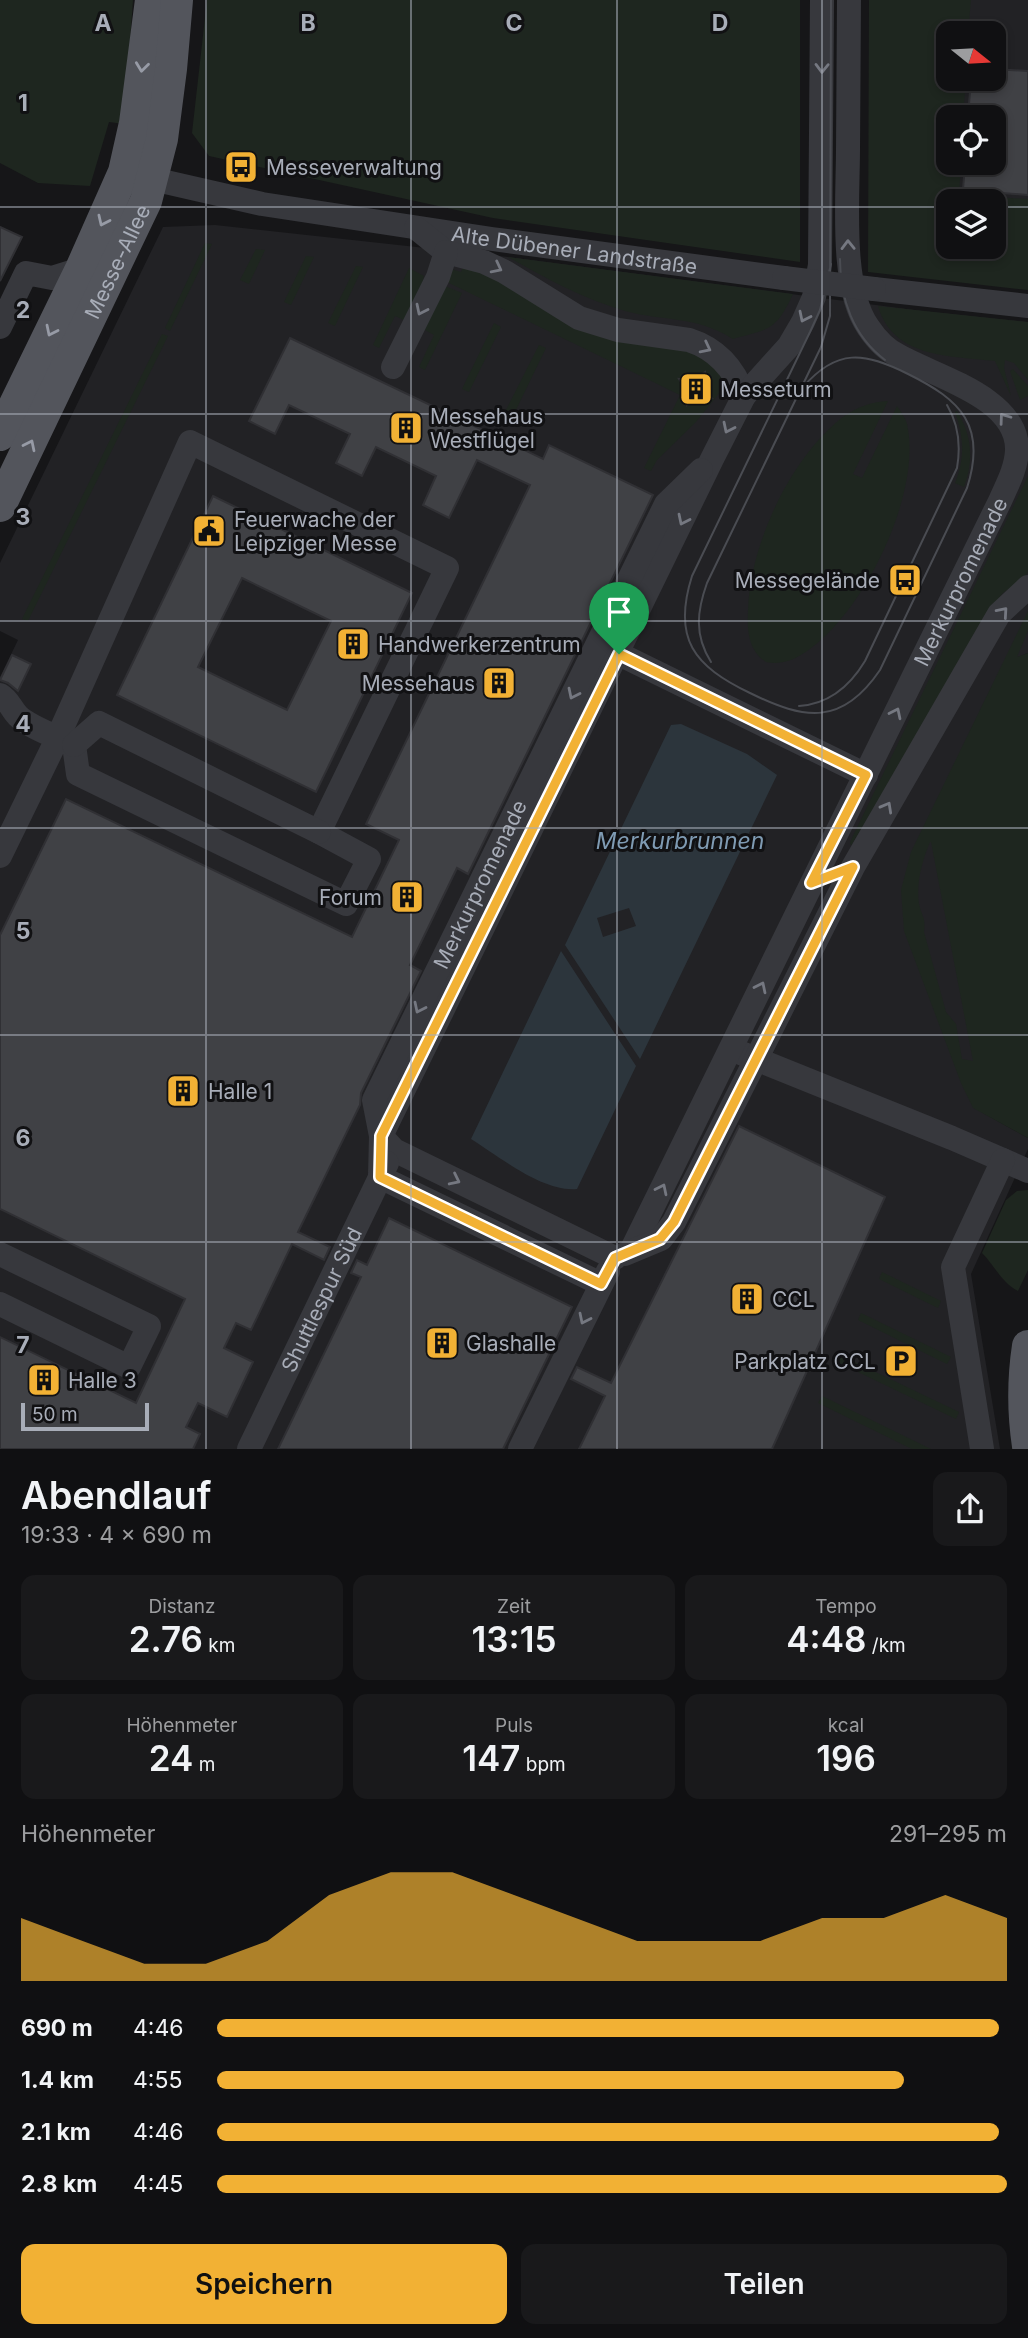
<!DOCTYPE html>
<html lang="de">
<meta charset="utf-8">
<style>
body{margin:0;font-family:Inter,sans-serif;background:#19191b;color:#f1f3f6;height:100vh;display:flex;flex-direction:column;font-size:26px;white-space:nowrap}
*{box-sizing:border-box;margin:0}
p{font-size:23px;color:#9c9d9f}
.icon{flex:none;width:38px;height:38px;fill:none;stroke:currentColor;stroke-width:2;stroke-linecap:round;stroke-linejoin:round}
.map{position:relative;height:1449px;overflow:hidden}
.panel{display:flex;flex-direction:column;background:#101012;flex:1}
.panel>*{flex:none}
.needle{width:46px;rotate:108deg}
.tools{position:absolute;left:936px;top:21px;display:grid;gap:14px}
.tools a{display:grid;place-items:center;width:70px;height:70px;border-radius:14px;background:#101012;box-shadow:0 4px 10px #0003,0 0 0 2px #303032;font-size:35px}
.scale{position:absolute;left:21px;bottom:18px;width:128px;box-sizing:border-box;padding-left:7px;border:4px solid #a8adb8;border-top:0;font-size:19px;line-height:24px;white-space:nowrap;color:#a8adb8;-webkit-text-stroke:5px #111113;paint-order:stroke}
.pin{position:absolute;display:grid;place-items:center;width:60px;height:60px;color:#fff;margin:-72px -30px;border-radius:50% 50% 50% 0;rotate:-45deg;box-shadow:0 0 7px #0007}
.pin .icon{rotate:45deg}
.round{display:grid;place-items:center;flex:none;width:74px;height:74px;border-radius:14px;background:#19191b}
.overview{display:flex;align-items:center;justify-content:space-between;height:119px;padding:0 21px}
h1{font-size:38px;font-weight:600;line-height:52px}
.metrics{display:grid;grid-template-columns:repeat(3,1fr);gap:10px;height:119px;padding:7px 21px}
.metrics div{display:grid;align-content:center;border-radius:14px;background:#19191b;text-align:center}
.metrics b{font-size:35px;font-weight:600}
.metrics small{font-size:19px;font-weight:400}
.metrics p{font-size:19px}
.chart{height:196px;padding:14px 21px}
.chart p{display:flex;justify-content:space-between}
.chart svg{width:100%;height:126px;margin-top:7px;fill:#f2b134;opacity:.7}
.cta{display:flex;gap:14px;margin-top:auto;padding:14px 21px}
.cta a{flex:1;height:80px;border-radius:14px;background:#f2b134;color:#111;font-size:28px;font-weight:600;line-height:80px;text-align:center}
.cta a+a{background:#19191b;color:#f1f3f6}
ul{padding:0 21px;list-style:none;font-size:23px}
li{display:grid;grid-template-columns:112px 84px 1fr;align-items:center;height:52px}
li i{height:18px;border-radius:9px;background:#f2b134}
.map>svg:first-child{display:block}
.built{fill:#222225;fill-rule:evenodd}
.green{fill:#1e261f;fill-rule:evenodd}
.water{fill:#2c353c;fill-rule:evenodd}
.building{fill:#404145;stroke:#303034;stroke-width:2;fill-rule:evenodd}
.lines{fill:none;stroke-linecap:round;stroke-linejoin:round}
.minor{stroke:#37383d;stroke-width:24}
.major{stroke:#53555c;stroke-width:32}
.tram{stroke:#4a4c52;stroke-width:2}
.minor-bridge{stroke:#37383d;stroke-width:24}
.oneway{stroke:#979ba6}
.oneway2{stroke:#757881}
.route-casing{stroke:#fff;stroke-width:14}
.route{stroke:#f2b134;stroke-width:9}
.grid{fill:none;stroke:#a8adb8;stroke-width:2;stroke-opacity:0.55}
.labels{text-anchor:middle;dominant-baseline:central;stroke-width:6;stroke-linejoin:round;paint-order:stroke}
.poi-label{font-size:21px;fill:#a8adb8;stroke:#111113;text-anchor:start}
.street-label{font-size:21px;fill:#a8adb8;stroke:#111113}
.water-label{font-size:23px;font-style:italic;fill:#7f9bb3;stroke:#111113}
.grid-label{font-size:23px;text-anchor:middle;font-weight:bold;fill:#a8adb8;stroke:#111113;stroke-width:6;stroke-linejoin:round;paint-order:stroke}
</style>
<div class="map">
<svg width="1028" height="1449" viewBox="0 0 1028 1449">
<rect width="100%" height="100%" fill="#161618"/>
<path class="built" d="M921,0H1028V269L918,259ZM948,33H994V79H948ZM948,117H994V163H948ZM948,201H994V247H948Z
M215,225L508,257L922,311L1028,322V653L1016,658L983,1113L1028,1138V1149L971,1274L1000,1449H0V677L18,640L0,631V563L163,227Z"/>
<path class="green" d="M0,0H133L124,124L109,122L90,186L38,183L0,163Z
M207,0H800V262L493,218L209,156L192,133Z
M869,0H971L968,33H948V79H966L963,117H948V163H961L959,195L1028,199V290L868,272ZM948,201H994V247H948Z
M205,243L212,244L170,331L165,328Z
M256,249L265,250L249,284L240,280Z
M306,256L314,257L291,305L284,302Z
M508,257L793,294C776,331 769,329 733,339C694,315 666,322 625,311C584,299 545,278 508,257Z
M464,265L684,347L713,360L725,386L696,422L657,460L651,471L644,468L680,395L447,282L451,269L461,272Z
M356,266L363,267L335,326L328,323Z
M409,268L424,276L421,288L406,321L395,316L379,348L373,345Z
M445,286L462,293L425,370L419,367L434,335L423,329Z
M878,306L1028,322V380L1014,363L1005,360L1004,368L1011,396L995,361C949,356 893,358 878,306Z
M494,323L501,327L469,392L462,389Z
M162,334L168,336L28,621L22,619Z
M539,345L546,348L514,414L506,410Z
M1013,369L1028,386V396L1020,400L1010,371Z
M888,401L853,474L862,478L897,406C901,412 905,417 907,424C922,492 867,604 815,645C800,657 785,666 766,662C748,650 747,630 748,610C750,544 791,457 843,417C857,407 871,402 888,401Z
M957,411C972,435 974,460 964,487L955,483C965,459 964,436 955,412Z
M1028,476V572C1021,585 1012,584 1001,595L851,846L850,842Z
M1028,611V631L1017,657L1028,653V1138L973,1108L961,1083L904,931L901,890L911,852ZM930,842H931L973,1061L962,1059L956,1024L946,1012L924,932C926,916 922,918 919,904C916,883 922,861 930,842Z
M1028,1190V1270L1018,1291C1001,1282 995,1266 982,1253L1006,1200L1017,1191Z
M882,1272L941,1301L938,1308L879,1279Z
M861,1313L951,1357L947,1364L858,1320Z
M840,1355L959,1412L956,1419L837,1362Z
M822,1396L931,1449H912L818,1403Z"/>
<path class="water" d="M681,724L747,754L777,775L640,1059L565,945L671,725ZM629,908L636,926L603,937L597,918Z
M561,951L636,1066L577,1189C542,1192 500,1157 471,1139Z"/>
<path class="building" d="M994,69L1028,71V195L963,190L965,163H994V117H968L971,79H994Z
M0,227L22,237L0,281Z
M290,338L543,459L549,445L653,495L468,874L457,868L410,965L421,971L361,1093L360,1105L298,1232L330,1247L324,1260L292,1244L251,1330L236,1323L224,1348L253,1362L227,1417L198,1403L186,1427L200,1434L193,1449H0V1337L136,1403L185,1299L0,1209V935L66,799L352,937L399,840L366,824L530,485L477,460L449,518L423,505L436,476L376,447L362,476L336,463L350,434L289,405L275,434L249,421Z
M705,372V387L712,398L699,397L687,405L686,390L679,379L693,380Z
M213,496L412,593L316,792L117,695ZM242,578L331,621L287,710L198,667Z
M12,655L31,664L18,691L8,683L0,680Z
M739,1126L885,1197L772,1449H579L605,1396L571,1379L577,1367L611,1383Z
M389,1218L572,1307L503,1449H278L361,1277L351,1273L357,1260L367,1265Z"/>
<g class="lines">
<g class="minor">
<path id="s1" d="M135,175L262,204L492,239L784,278"/>
<path d="M416,228L446,252L484,262L505,272L579,318L618,330L689,340C717,349 734,368 744,396"/>
<path d="M874,289L1028,306"/>
<path d="M0,327L26,273L52,278L81,269"/>
<path d="M393,367L438,277L446,252"/>
<path d="M619,654L866,775"/>
<path d="M0,695C9,700 11,709 18,716C29,727 60,738 74,745L78,774L346,904L369,859L319,832L447,568L190,442L58,737L0,856"/>
<path d="M74,745L99,723L319,832"/>
<path d="M741,1053L952,1138L1028,1171"/>
<path d="M380,1177L381,1136L712,459L744,396L789,346L803,322L814,297L820,265L822,0"/>
<path d="M380,1177L601,1284"/>
<path id="s2" d="M631,1251L1000,501C1007,485 1016,469 1017,451C1019,398 936,377 899,356C886,350 876,339 868,327C840,287 848,198 848,149C848,100 849,50 849,0"/>
<path d="M0,1254L149,1326L129,1367L0,1304"/>
<path d="M625,1254L661,1239L674,1222L853,867L999,614L1028,587"/>
<path id="s3" d="M615,1258L394,1150L381,1136L374,1100L666,504L701,470"/>
<path id="s4" d="M249,1449L387,1163"/>
<path d="M520,1449L608,1271"/>
<path d="M982,1449L953,1267L1003,1160"/>
</g>
<g class="major">
<path d="M0,435L81,269L124,172L135,123L151,0"/>
<path id="s5" d="M0,506L146,201L162,139L171,69L177,0"/>
<path d="M1028,1346C1023,1379 1023,1413 1028,1446"/>
</g>
<path class="tram" d="M840,259C840,299 853,336 885,360
M803,387C837,348 864,352 908,374C961,400 987,426 967,488L880,670C842,726 805,720 750,693C694,666 672,639 692,576L810,332L820,310L831,264
M711,662C694,635 697,611 707,583L821,347L830,316L831,0
M799,706C829,704 850,686 865,661L957,468C961,445 959,425 947,405"/>
<path class="minor-bridge" d="M784,278L874,289"/>
</g>
<defs><path id="oneway-chevron" d="M-2-3.5L2.5 0L-2 3.5" fill="none" stroke-width="1.6" stroke-linecap="round" stroke-linejoin="round" transform="scale(1.75)"/></defs>
<g class="oneway">
<use href="#oneway-chevron" transform="translate(142 67) rotate(97)"/>
<use href="#oneway-chevron" transform="translate(103 221) rotate(115)"/>
<use href="#oneway-chevron" transform="translate(51 331) rotate(116)"/>
<use href="#oneway-chevron" transform="translate(30 445) rotate(-64)"/>
</g>
<g class="oneway2">
<use href="#oneway-chevron" transform="translate(822 68) rotate(91)"/>
<use href="#oneway-chevron" transform="translate(848 245) rotate(-91)"/>
<use href="#oneway-chevron" transform="translate(497 268) rotate(27)"/>
<use href="#oneway-chevron" transform="translate(421 310) rotate(116)"/>
<use href="#oneway-chevron" transform="translate(804 317) rotate(116)"/>
<use href="#oneway-chevron" transform="translate(706 348) rotate(27)"/>
<use href="#oneway-chevron" transform="translate(1004 418) rotate(-126)"/>
<use href="#oneway-chevron" transform="translate(728 428) rotate(116)"/>
<use href="#oneway-chevron" transform="translate(683 520) rotate(116)"/>
<use href="#oneway-chevron" transform="translate(1003 612) rotate(-49)"/>
<use href="#oneway-chevron" transform="translate(573 694) rotate(116)"/>
<use href="#oneway-chevron" transform="translate(896 713) rotate(-64)"/>
<use href="#oneway-chevron" transform="translate(887 807) rotate(-61)"/>
<use href="#oneway-chevron" transform="translate(761 987) rotate(-64)"/>
<use href="#oneway-chevron" transform="translate(419 1008) rotate(116)"/>
<use href="#oneway-chevron" transform="translate(455 1180) rotate(26)"/>
<use href="#oneway-chevron" transform="translate(662 1189) rotate(-64)"/>
<use href="#oneway-chevron" transform="translate(584 1319) rotate(116)"/>
</g>
<g class="lines">
<defs>
<path id="route" d="M619,654L866,775L811,883L853,867L674,1222L660,1239L615,1258L601,1284L380,1177L381,1136Z"/>
</defs>
<use href="#route" class="route-casing"/>
<use href="#route" class="route"/>
</g>
<path class="grid" d="M206,0V1449M411,0V1449M617,0V1449M822,0V1449M0,207H948M994,207H1028M0,414H1028M0,621H1028M0,828H1028M0,1035H1028M0,1242H1028"/>
<defs>
<symbol id="bus-square" viewBox="-11 -11 22 22"><rect x="-9" y="-9" width="18" height="18" rx="4" fill="#f2b134" stroke="#111113"/><path d="M-5-6H5V4H4V6H2V4H-2V6H-4V4H-5ZM-3.5-4V0h7V-4ZM-3.5 1.2v1.5H-2V1.2ZM2 1.2v1.5H3.5V1.2Z" fill="#111"/></symbol>
<symbol id="building-square" viewBox="-11 -11 22 22"><rect x="-9" y="-9" width="18" height="18" rx="4" fill="#f2b134" stroke="#111113"/><path d="M-4-6H4V6H1V3H-1V6H-4ZM-2.5-4.3h1.7v1.8h-1.7ZM.8-4.3h1.7v1.8H.8ZM-2.5-1h1.7V.8h-1.7ZM.8-1h1.7V.8H.8Z" fill="#111"/></symbol>
<symbol id="civic-square" viewBox="-11 -11 22 22"><rect x="-9" y="-9" width="18" height="18" rx="4" fill="#f2b134" stroke="#111113"/><path d="M-.6-6.5H3V-4.5H.6V-3L4-1V1h2V6H-6V1h2V-1L-.6-3ZM-1.2 2.5V6h2.4V2.5Z" fill="#111"/></symbol>
<symbol id="parking-square" viewBox="-11 -11 22 22"><rect x="-9" y="-9" width="18" height="18" rx="4" fill="#f2b134" stroke="#111113"/><path d="M-3.5-5.5H1a3.5 3.5 0 0 1 0 7H-1V5.5H-3.5ZM-1-3.4V-.6H.8a1.4 1.4 0 0 0 0-2.8Z" fill="#111"/></symbol>
</defs>
<g fill-rule="evenodd">
<use href="#bus-square" x="222" y="148" width="38" height="38"/>
<use href="#building-square" x="677" y="370" width="38" height="38"/>
<use href="#building-square" x="387" y="409" width="38" height="38"/>
<use href="#civic-square" x="190" y="512" width="38" height="38"/>
<use href="#bus-square" x="886" y="561" width="38" height="38"/>
<use href="#building-square" x="334" y="625" width="38" height="38"/>
<use href="#building-square" x="480" y="664" width="38" height="38"/>
<use href="#building-square" x="388" y="878" width="38" height="38"/>
<use href="#building-square" x="164" y="1072" width="38" height="38"/>
<use href="#building-square" x="728" y="1280" width="38" height="38"/>
<use href="#building-square" x="423" y="1324" width="38" height="38"/>
<use href="#parking-square" x="882" y="1342" width="38" height="38"/>
<use href="#building-square" x="25" y="1361" width="38" height="38"/>
</g>
<g class="labels">
<g class="poi-label">
<text x="266" y="167">Messeverwaltung</text>
<text x="720" y="389">Messeturm</text>
<text x="430" y="416">Messehaus<tspan x="430" dy="24">Westflügel</tspan></text>
<text x="234" y="519">Feuerwache der<tspan x="234" dy="24">Leipziger Messe</tspan></text>
<text x="880" y="580" text-anchor="end">Messegelände</text>
<text x="378" y="644">Handwerkerzentrum</text>
<text x="475" y="683" text-anchor="end">Messehaus</text>
<text x="382" y="897" text-anchor="end">Forum</text>
<text x="208" y="1091">Halle 1</text>
<text x="772" y="1299">CCL</text>
<text x="466" y="1343">Glashalle</text>
<text x="876" y="1361" text-anchor="end">Parkplatz CCL</text>
<text x="68" y="1380">Halle 3</text>
</g>
<g class="street-label">
<text stroke="none"><textPath href="#s1" startOffset="446">Alte Dübener Landstraße</textPath></text>
<text stroke="none"><textPath href="#s5" startOffset="271">Messe-Allee</textPath></text>
<text stroke="none"><textPath href="#s2" startOffset="746">Merkurpromenade</textPath></text>
<text stroke="none"><textPath href="#s3" startOffset="542">Merkurpromenade</textPath></text>
<text stroke="none"><textPath href="#s4" startOffset="166">Shuttlespur Süd</textPath></text>
</g>
<g class="water-label">
<text x="680" y="841">Merkurbrunnen</text>
</g>
</g>
<g class="grid-label">
<text x="103" y="31">A</text>
<text x="308" y="31">B</text>
<text x="514" y="31">C</text>
<text x="720" y="31">D</text>
<text x="23" y="111">1</text>
<text x="23" y="318">2</text>
<text x="23" y="525">3</text>
<text x="23" y="732">4</text>
<text x="23" y="939">5</text>
<text x="23" y="1146">6</text>
<text x="23" y="1353">7</text>
</g>
</svg>
<div class="tools">
<a><svg class="needle" viewBox="-14 -14 28 28"><path d="M0-13l5 13h-10z" fill="#e53935"/><path d="M0 13l5-13h-10z" fill="#9c9d9f"/></svg></a>
<a><svg class="icon" aria-label="locate" viewBox="0 0 24 24"><circle cx="12" cy="12" r="6"/><path d="M12 2v4M12 18v4M2 12h4M18 12h4"/></svg></a>
<a><svg class="icon" aria-label="layers" viewBox="0 0 24 24"><path d="M12 4l9 5-9 5-9-5zM3 14l9 5 9-5"/></svg></a>
</div>
<div class="scale">50 m</div>
<div class="pin" style="left:619px;top:654px;background:#1e9e55"><svg class="icon" aria-label="arrive" viewBox="0 0 24 24"><path d="M6 21V4h12l-3 4 3 4H6"/></svg></div>
</div>
<section class="panel">
<div class="overview"><div><h1>Abendlauf</h1><p>19:33 · 4 × 690 m</p></div><a class="round"><svg class="icon" aria-label="share" viewBox="0 0 24 24"><path d="M12 15V3M7 8l5-5 5 5M5 13v7h14v-7"/></svg></a></div>
<div class="metrics">
<div><p>Distanz</p><b>2.76<small> km</small></b></div>
<div><p>Zeit</p><b>13:15</b></div>
<div><p>Tempo</p><b>4:48<small> /km</small></b></div>
</div>
<div class="metrics">
<div><p>Höhenmeter</p><b>24<small> m</small></b></div>
<div><p>Puls</p><b>147<small> bpm</small></b></div>
<div><p>kcal</p><b>196</b></div>
</div>
<div class="chart"><p><span>Höhenmeter</span>291–295 m</p>
<svg viewBox="0 0 160 44" preserveAspectRatio="none"><path d="M0 44V22L10 30L20 38L30 38L40 30L50 14L60 6L70 6L80 14L90 22L100 30L110 30L120 30L130 22L140 22L150 14L160 22V44z"/></svg>
</div>
<ul>
<li><b>690 m</b>4:46<i style="width:99%"></i></li>
<li><b>1.4 km</b>4:55<i style="width:87%"></i></li>
<li><b>2.1 km</b>4:46<i style="width:99%"></i></li>
<li><b>2.8 km</b>4:45<i style="width:100%"></i></li>
</ul>
<div class="cta"><a>Speichern</a><a>Teilen</a></div>
</section>
